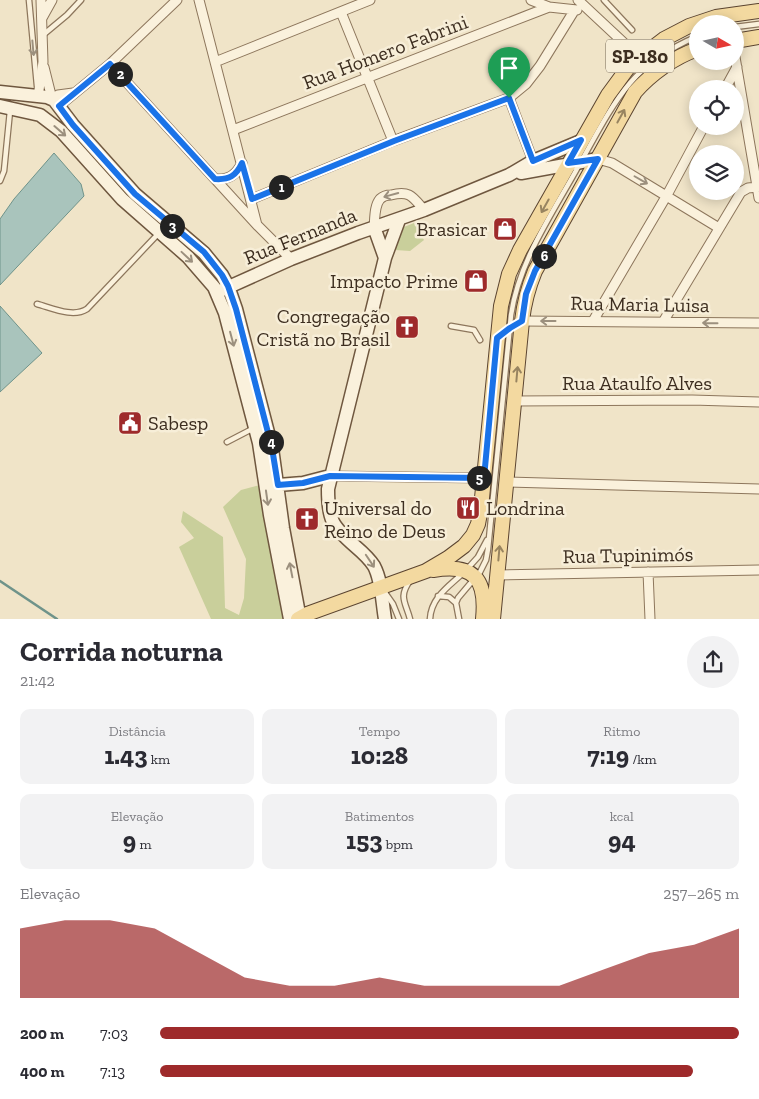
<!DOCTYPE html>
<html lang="pt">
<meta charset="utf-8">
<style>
body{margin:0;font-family:"Zilla Slab",serif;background:#f2f2f3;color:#2b2b33;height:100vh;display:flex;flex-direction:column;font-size:19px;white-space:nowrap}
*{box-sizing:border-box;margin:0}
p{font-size:16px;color:#7c7c81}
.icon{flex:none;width:28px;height:28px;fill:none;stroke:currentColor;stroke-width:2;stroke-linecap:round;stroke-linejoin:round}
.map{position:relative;height:619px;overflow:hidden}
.side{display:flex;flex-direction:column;background:#fff;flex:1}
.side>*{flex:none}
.needle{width:32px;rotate:99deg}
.tools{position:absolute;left:689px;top:15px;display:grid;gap:10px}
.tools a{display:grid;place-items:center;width:55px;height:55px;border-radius:50%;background:#fff;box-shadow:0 2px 12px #0003;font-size:25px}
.pin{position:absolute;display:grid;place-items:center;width:42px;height:42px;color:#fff;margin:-51px -21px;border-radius:50% 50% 50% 0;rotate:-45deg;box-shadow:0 0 5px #0007}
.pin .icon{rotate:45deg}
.km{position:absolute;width:25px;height:25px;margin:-12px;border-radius:50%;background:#222;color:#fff;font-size:14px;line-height:25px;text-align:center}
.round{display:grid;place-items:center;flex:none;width:52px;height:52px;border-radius:26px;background:#f2f2f3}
.head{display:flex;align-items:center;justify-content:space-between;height:85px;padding:0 20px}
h1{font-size:28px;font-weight:800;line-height:38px}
.metrics{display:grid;grid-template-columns:repeat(3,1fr);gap:8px;height:85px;padding:5px 20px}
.metrics div{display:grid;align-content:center;border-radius:10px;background:#f2f2f3;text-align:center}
.metrics b{font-size:25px;font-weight:800}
.metrics small{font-size:14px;font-weight:400}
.metrics p{font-size:14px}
.chart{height:140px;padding:10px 20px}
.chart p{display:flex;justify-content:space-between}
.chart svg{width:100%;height:90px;margin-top:5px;fill:#9e2a2b;opacity:.7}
ul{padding:0 20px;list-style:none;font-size:16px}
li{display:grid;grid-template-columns:80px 60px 1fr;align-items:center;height:38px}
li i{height:12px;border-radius:6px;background:#9e2a2b}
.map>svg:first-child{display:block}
.green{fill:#c9cf9b}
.water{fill:#a9c4bc;stroke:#6f938a}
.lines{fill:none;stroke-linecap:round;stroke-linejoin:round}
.stream{stroke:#6f938a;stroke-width:2.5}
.lane-casing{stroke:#8d765c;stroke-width:7}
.street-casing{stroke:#8d765c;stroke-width:11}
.secondary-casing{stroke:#6f573f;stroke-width:15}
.primary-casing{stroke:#5b4430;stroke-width:16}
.lane{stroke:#faf1dc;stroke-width:4.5}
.street{stroke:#faf1dc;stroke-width:9}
.secondary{stroke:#faf1dc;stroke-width:12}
.primary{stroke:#f3d9a0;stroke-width:14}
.oneway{stroke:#9c907e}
.oneway2{stroke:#988460}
.route-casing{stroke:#fff;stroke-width:10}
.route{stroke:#1a73e8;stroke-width:6}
.labels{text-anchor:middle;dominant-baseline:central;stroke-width:5;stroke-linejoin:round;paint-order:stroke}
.shield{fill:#f7eed8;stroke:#756857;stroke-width:1}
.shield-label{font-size:19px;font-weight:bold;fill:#3d2e20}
.street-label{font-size:20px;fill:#3d2e20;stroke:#f7eed8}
.poi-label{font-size:20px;fill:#3d2e20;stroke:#f7eed8;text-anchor:end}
</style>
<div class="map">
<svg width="759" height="619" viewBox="0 0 759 619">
<rect width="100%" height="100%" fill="#f0e4c8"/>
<path class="green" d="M414,223L424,240L410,251L395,250L404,227Z
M260,485L283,619H211L179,547L194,538L181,522L183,511L223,537L225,608L239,615L244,598L246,559L223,507L241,490Z"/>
<path class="water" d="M54,153L81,184L84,196L0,285V219L14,199Z
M0,306L42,353L0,392Z"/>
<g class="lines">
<path class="stream" d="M0,581L57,619"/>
<defs>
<path id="lane" d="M29,0L37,86
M604,0L632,30
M735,27L759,24
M43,35L67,15L81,0
M0,181L4,171L10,111
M37,304C52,308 73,318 87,309L158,234
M451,326L474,330L480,340
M227,442L254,428
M468,568L478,557L487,540
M410,581C398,597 406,603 410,619
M386,594L393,604L399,619
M438,596L449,597L456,603
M430,619C431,598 448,587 462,574
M459,619L456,603L458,598L480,572L486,560L488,549L511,315C519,261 552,214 578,167C594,139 609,108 630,83C648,62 672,47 698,36"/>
<path id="street" d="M199,0L257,225
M531,0L549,7L577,10
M578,0L639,57
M341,12L393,141
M42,18L52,0
M735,57L759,198
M215,62L370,0
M110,64L257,225L291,259
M44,67L52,99L58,95L73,93
M725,89L737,67
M38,97L43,62L41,0
M509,98L533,161
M59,106L110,64L177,0
M233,130L549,7
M598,159L612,163L719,228
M215,179C229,180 236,175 242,163
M252,199L393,141L509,98L526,84L540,66L574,11
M374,227C375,219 374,206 380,199C383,196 387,195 391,195C410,190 413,197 424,210
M522,321L759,323
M593,321L667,195L704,126
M663,322L741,192L748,188L757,187
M514,401L692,400L759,402
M330,476L484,478
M506,482L759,489
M648,572L650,619
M497,575L759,570"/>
<path id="secondary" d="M0,92L47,97L54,100L73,125L135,194L204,253L222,275L228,286L236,309L272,448L283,528L300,619
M0,106L40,115L61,131L122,199L188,257L214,287L225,313L259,443L270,515L290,619
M521,173L598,159
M374,227L385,258
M222,290L291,259L358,233L424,210L509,175L533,161L581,141
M278,485L303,483L330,476
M385,619C382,602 382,581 374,566C369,558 362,552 355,546C332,526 328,520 328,489L385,258L399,220"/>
<path id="primary" d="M735,41L759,37
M433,570C474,563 487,579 483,619
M298,619L307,614L426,571L448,558L464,546L473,535L478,524L481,508L501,306L509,274L520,250L608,95L630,65L664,39L689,26L716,17L759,11
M493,619L522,321C524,303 528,288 535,271L635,92C651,74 674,57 698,49"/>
</defs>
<use href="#lane" class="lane-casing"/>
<use href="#street" class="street-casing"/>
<use href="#secondary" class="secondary-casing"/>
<use href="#primary" class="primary-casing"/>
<use href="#lane" class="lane"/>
<use href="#street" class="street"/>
<use href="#secondary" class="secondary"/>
<use href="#primary" class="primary"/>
</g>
<defs><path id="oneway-shaft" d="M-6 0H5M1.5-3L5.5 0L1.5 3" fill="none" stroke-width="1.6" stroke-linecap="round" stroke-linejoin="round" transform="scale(1.25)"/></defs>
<g class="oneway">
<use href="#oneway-shaft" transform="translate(33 48) rotate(85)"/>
<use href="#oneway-shaft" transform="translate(60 131) rotate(41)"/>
<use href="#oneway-shaft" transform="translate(641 180) rotate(30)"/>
<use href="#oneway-shaft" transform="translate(391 195) rotate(165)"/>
<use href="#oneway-shaft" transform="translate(187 257) rotate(43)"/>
<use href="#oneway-shaft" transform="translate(548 321) rotate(180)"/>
<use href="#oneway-shaft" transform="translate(710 323) rotate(-179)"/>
<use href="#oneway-shaft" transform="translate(232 339) rotate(75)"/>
<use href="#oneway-shaft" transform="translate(267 498) rotate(82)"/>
<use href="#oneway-shaft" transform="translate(370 561) rotate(56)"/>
<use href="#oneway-shaft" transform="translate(291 570) rotate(-101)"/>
</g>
<g class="oneway2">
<use href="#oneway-shaft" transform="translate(621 116) rotate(-61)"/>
<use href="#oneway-shaft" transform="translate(545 206) rotate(119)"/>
<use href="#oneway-shaft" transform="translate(517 374) rotate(-85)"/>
<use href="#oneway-shaft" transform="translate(499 553) rotate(-85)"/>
</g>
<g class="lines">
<defs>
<path id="route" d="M110,64L215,179C229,180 236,176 242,163L252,199L394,141L509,98L533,161L581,140L568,163L598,159L535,271L526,294L522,321L510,328L497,338L484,478L330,476L303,483L278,485L272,448L236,309L228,286L222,275L204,252L135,194L73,125L59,106Z"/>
</defs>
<use href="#route" class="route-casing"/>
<use href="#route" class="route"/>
</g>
<defs>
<symbol id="shop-square" viewBox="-11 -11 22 22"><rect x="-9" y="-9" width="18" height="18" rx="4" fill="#9e2a2b" stroke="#f7eed8"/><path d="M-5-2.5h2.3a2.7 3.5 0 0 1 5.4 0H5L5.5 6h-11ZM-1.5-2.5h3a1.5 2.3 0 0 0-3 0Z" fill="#fff"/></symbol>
<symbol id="church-square" viewBox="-11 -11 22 22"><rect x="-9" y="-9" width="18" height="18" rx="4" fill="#9e2a2b" stroke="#f7eed8"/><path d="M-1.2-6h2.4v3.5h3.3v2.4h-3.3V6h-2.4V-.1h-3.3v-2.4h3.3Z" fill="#fff"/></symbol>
<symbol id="civic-square" viewBox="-11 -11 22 22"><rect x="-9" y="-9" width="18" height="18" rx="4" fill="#9e2a2b" stroke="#f7eed8"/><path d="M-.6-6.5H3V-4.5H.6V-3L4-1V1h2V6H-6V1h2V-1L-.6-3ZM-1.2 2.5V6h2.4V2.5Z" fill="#fff"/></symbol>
<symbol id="restaurant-square" viewBox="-11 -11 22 22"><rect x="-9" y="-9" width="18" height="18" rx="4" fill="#9e2a2b" stroke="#f7eed8"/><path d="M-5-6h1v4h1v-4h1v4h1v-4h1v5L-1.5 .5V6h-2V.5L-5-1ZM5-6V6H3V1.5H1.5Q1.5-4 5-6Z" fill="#fff"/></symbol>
</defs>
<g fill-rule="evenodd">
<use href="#shop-square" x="491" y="215" width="28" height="28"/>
<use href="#shop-square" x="462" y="267" width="28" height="28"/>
<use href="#church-square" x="393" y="313" width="28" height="28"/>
<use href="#civic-square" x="116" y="409" width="28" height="28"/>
<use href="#restaurant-square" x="454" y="494" width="28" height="28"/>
<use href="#church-square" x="293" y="505" width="28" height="28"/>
</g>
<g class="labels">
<rect class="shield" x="606" y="39.5" width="68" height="33" rx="4"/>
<g class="shield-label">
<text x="640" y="56">SP-180</text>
</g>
<g class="street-label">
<text transform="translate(385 52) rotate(-21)">Rua Homero Fabrini</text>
<text transform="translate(300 236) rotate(-22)">Rua Fernanda</text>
<text transform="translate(640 304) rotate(1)">Rua Maria Luisa</text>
<text x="637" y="383">Rua Ataulfo Alves</text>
<text transform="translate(628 555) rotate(-1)">Rua Tupinimós</text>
</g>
<g class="poi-label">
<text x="488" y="229">Brasicar</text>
<text x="458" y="281">Impacto Prime</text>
<text x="390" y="316">Congregação<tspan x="390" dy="23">Cristã no Brasil</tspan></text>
<text x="148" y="423" text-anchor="start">Sabesp</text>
<text x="324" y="508" text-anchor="start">Universal do<tspan x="324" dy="23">Reino de Deus</tspan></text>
<text x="486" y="508" text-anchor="start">Londrina</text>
</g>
</g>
</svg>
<div class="tools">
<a><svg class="needle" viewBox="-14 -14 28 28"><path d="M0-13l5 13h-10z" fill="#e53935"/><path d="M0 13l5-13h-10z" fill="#7c7c81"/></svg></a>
<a><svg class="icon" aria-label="locate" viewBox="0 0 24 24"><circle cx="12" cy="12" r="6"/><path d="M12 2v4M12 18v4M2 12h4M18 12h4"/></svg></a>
<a><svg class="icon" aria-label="layers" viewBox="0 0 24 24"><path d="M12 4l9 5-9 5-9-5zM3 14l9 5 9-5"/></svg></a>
</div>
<div class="pin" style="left:509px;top:98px;background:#1e9e55"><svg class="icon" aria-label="arrive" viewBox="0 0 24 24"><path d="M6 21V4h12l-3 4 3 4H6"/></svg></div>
<b class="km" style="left:281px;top:187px">1</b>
<b class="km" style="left:120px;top:74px">2</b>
<b class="km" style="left:172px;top:226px">3</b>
<b class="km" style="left:271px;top:442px">4</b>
<b class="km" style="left:479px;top:478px">5</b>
<b class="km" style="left:544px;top:256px">6</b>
</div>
<section class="side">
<div class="head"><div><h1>Corrida noturna</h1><p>21:42</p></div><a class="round"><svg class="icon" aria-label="share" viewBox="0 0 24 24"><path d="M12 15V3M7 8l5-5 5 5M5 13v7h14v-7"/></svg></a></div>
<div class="metrics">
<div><p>Distância</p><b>1.43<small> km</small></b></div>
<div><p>Tempo</p><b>10:28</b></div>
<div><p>Ritmo</p><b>7:19<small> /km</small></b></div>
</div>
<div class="metrics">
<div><p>Elevação</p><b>9<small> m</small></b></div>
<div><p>Batimentos</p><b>153<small> bpm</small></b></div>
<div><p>kcal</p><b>94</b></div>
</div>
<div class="chart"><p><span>Elevação</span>257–265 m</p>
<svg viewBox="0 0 160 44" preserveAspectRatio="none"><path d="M0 44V10L10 6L20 6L30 10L40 22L50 34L60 38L70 38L80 34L90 38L100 38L110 38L120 38L130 30L140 22L150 18L160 10V44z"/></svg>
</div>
<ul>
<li><b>200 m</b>7:03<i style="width:100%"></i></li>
<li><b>400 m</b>7:13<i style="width:92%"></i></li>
</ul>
</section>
